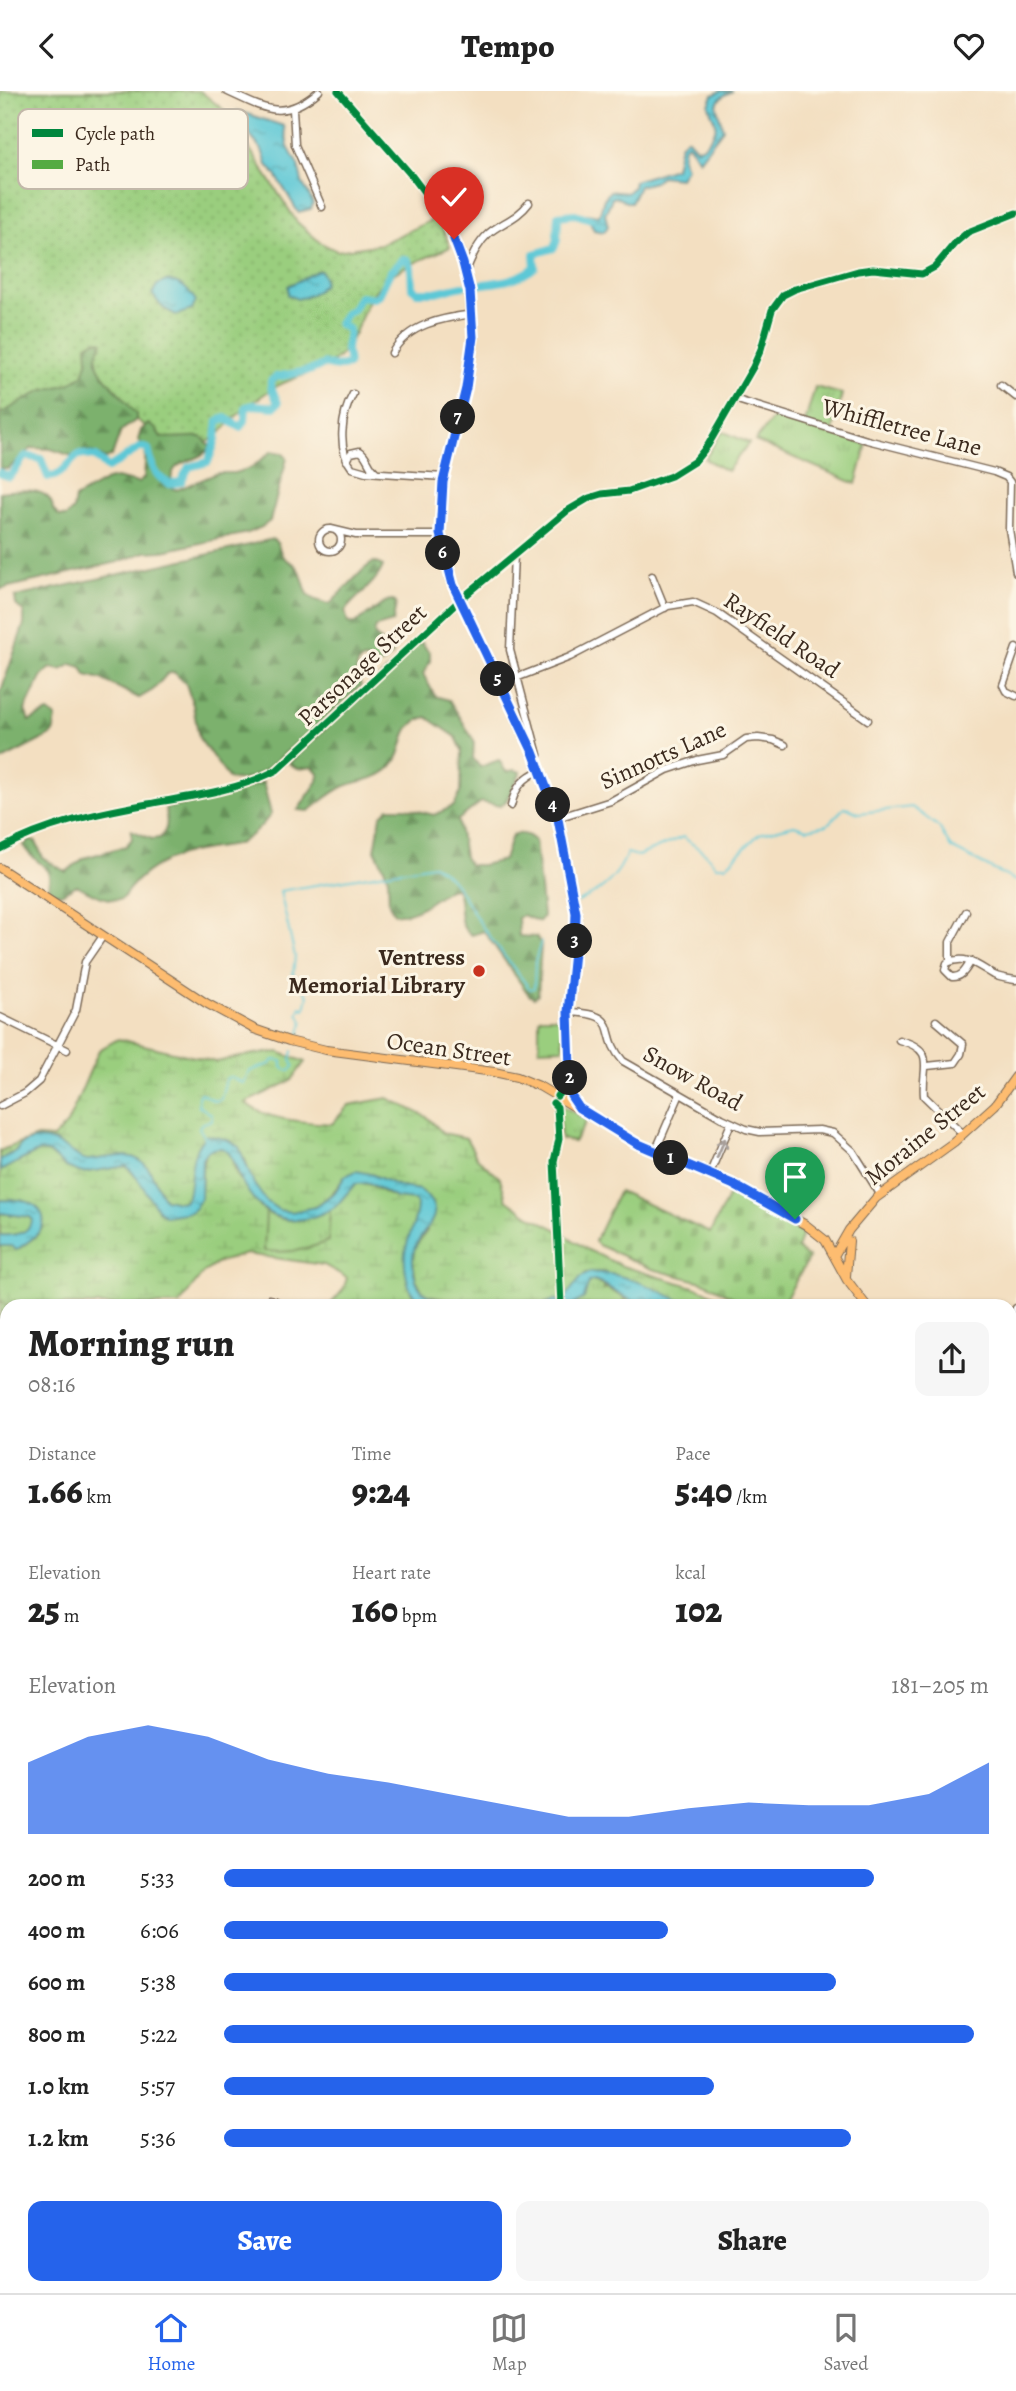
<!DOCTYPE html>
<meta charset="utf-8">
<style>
body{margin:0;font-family:Alegreya,serif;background:#f6f6f6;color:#222;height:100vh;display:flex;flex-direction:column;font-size:26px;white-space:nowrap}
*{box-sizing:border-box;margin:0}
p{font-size:23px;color:#767676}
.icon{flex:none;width:38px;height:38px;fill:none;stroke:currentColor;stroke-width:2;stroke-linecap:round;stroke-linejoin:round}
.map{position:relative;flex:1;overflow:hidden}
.details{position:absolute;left:0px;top:1208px;width:1017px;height:996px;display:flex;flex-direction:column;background:#fff;border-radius:21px 21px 0 0;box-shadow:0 2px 5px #0004}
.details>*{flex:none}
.pin{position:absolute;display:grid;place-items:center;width:60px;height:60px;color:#fff;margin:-72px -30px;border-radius:50% 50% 50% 0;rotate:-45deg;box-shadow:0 0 7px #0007}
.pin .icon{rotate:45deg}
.km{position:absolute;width:35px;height:35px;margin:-18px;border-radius:50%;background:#222;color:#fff;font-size:19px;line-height:35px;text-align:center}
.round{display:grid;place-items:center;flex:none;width:74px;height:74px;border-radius:14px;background:#f6f6f6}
.headline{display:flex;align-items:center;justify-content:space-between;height:119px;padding:0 28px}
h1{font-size:38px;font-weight:800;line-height:52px}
.metrics{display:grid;grid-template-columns:repeat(3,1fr);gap:10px;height:119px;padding:7px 28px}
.metrics div{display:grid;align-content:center}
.metrics b{font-size:35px;font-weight:800}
.metrics small{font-size:19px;font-weight:400}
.metrics p{font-size:19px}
.chart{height:196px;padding:14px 28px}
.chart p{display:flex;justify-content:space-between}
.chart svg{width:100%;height:126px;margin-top:7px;fill:#2563eb;opacity:.7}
.primary-button{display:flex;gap:14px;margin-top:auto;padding:14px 28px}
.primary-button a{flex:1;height:80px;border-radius:14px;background:#2563eb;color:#fff;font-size:28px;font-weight:800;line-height:80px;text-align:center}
.primary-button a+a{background:#f6f6f6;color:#222}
ul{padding:0 28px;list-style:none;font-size:23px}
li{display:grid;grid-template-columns:112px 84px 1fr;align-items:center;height:52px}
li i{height:18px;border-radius:9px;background:#2563eb}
header{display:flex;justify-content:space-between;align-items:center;height:91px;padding:0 28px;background:#fff;font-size:32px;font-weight:800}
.dock{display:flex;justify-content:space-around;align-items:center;height:98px;border-top:2px solid #e0e0e0;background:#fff;font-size:19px;color:#767676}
.dock a{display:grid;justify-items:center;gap:4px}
.dock .current{color:#2563eb}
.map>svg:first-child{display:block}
.grass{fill:url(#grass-dots);stroke:#6a7c4e;stroke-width:2}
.forest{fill:url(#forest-firs);stroke:#5b6e46;stroke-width:2}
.wetland{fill:url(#wetland-marsh);stroke:#6a7c4e;stroke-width:2}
.cemetery{fill:url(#cemetery-stones);stroke:#6a7c4e;stroke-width:2}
.park{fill:url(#park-tufts);stroke:#6a7c4e;stroke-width:2}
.pitch{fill:#9ace7e;stroke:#6a7c4e;stroke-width:2}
.water{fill:url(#water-ripples);stroke:#4c797a;stroke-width:2}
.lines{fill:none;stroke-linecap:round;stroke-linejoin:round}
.stream{stroke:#5dc8d6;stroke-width:2}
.river{stroke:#5dc8d6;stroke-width:8}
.minor-casing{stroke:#7b6957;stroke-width:9}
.major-casing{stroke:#7b6957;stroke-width:10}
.minor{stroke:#fff;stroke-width:6}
.major{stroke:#fdbc6f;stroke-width:8}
.quiet{stroke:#55ab43;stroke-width:5;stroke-dasharray:10 5;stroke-linecap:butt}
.cycleway-casing{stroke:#fcf5e5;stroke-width:11}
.cycleway{stroke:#00873e;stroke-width:7}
.oneway{stroke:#a79f9a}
.route-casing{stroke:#fff;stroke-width:14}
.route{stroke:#2563eb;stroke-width:9}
.poi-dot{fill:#c8321e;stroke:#fcf5e5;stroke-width:2.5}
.labels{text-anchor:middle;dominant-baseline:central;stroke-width:6;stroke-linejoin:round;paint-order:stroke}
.street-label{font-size:24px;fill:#3b2a1e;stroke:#fcf5e5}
.poi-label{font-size:24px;font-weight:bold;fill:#3b2a1e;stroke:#fcf5e5;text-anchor:end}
.key{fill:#fcf5e5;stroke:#c2b8a9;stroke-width:2}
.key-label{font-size:19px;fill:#3b2a1e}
</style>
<header><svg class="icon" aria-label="back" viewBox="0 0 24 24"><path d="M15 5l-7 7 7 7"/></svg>Tempo<svg class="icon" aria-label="heart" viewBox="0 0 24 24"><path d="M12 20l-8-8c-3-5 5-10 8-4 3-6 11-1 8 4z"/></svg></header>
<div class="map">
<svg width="1016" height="2202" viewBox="0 0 1016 2202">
<defs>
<pattern id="grass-dots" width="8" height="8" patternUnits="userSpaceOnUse" patternTransform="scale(1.75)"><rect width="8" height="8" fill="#9ace7e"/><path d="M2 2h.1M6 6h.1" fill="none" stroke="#86b16c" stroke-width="1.8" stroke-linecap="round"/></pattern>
<pattern id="forest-firs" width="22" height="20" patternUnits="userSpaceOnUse" patternTransform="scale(1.75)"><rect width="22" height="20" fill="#7bb16d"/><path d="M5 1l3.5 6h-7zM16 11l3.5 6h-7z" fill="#669059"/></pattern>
<pattern id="wetland-marsh" width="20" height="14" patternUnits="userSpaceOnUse" patternTransform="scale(1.75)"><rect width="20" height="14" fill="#9ace7e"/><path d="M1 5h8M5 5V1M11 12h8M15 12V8" fill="none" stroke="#86b16c"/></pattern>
<pattern id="cemetery-stones" width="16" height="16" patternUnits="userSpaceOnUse" patternTransform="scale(1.75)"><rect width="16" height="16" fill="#9ace7e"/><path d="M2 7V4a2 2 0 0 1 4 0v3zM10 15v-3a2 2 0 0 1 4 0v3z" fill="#86b16c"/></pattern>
<pattern id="park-tufts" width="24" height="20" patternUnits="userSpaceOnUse" patternTransform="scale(1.75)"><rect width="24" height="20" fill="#9ace7e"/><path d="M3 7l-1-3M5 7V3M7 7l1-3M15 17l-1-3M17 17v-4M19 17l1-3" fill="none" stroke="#86b16c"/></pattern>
<pattern id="water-ripples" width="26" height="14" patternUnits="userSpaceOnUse" patternTransform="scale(1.75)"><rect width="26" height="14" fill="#5dc8d6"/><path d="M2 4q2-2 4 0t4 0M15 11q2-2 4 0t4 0" fill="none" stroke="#4ea3ad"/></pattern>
</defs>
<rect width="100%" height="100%" fill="#fcf5e5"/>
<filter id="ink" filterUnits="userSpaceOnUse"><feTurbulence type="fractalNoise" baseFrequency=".0143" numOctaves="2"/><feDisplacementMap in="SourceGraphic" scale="14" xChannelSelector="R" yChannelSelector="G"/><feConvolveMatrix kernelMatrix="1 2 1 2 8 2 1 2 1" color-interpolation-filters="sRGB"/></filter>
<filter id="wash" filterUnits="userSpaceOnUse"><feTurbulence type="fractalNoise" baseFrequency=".00686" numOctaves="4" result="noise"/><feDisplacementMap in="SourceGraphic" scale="28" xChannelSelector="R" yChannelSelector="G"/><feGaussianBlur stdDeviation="1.57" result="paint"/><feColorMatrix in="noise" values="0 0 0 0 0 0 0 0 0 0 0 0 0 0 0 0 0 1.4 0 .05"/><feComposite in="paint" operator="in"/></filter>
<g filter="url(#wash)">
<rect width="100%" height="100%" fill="#f3dfc1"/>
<path class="grass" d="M0,0H200L225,20L297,131L321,152L337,160L381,153L438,126L450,156C428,167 398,175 380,194C360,215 361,241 342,262C324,283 295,283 272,298C259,306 246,317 234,327C227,334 220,344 211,349C183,367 146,337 126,320L0,329Z"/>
<path class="forest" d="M96,249L103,251C88,272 103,284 117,300C124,307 129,316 136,323V329L121,340L112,365L106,368L92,361L72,365L51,358L32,357L8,378L0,377V323L41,300L69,293L83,284L88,268L87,254Z
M148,333L156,338L161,346C175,348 188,345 202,346L211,356C194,376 169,364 171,396L177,399L218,382H234L251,377L272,360L282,362L287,367L270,430L262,436L248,442L163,460L145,461L118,471L0,498V401C17,399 52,394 53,419L59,425L66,426L73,419L75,407L107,389L116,387L138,392L144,387L146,358L138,349L141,339Z
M272,448C281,453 278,459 283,466C286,470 293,471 296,476C312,495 295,506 330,513L364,478L374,471L383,475C377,492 356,505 345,520L348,532H356L387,510L392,509L396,512L393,531L376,536L374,543L393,564L381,574C370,570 358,560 356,582L361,595L273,673C261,683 245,693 229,688L199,647L193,614L186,593L174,581L167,583L153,599L139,607L101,588L86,584L82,576L72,573L61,579L51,577L42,584L25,619L29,630L48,621L56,627L53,643L0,670V603L24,533V521L16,514L15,506L233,458Z
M421,551L430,562V570L423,583L435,605L449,609L460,626L474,650L473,667L480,676L499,669L506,681L514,679L521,681L506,710L500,715L481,711L458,729L464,766L469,774H482L504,769L512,744C520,741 529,743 535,750L543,825L539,831L523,824L518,827L519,845L536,846L541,853L538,904L534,907L529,904L484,840L472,844C454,835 464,813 456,797L449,798C434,807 412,828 394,822L389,813L388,785L375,759L381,725L389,717H406L434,724L454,715L461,700L462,659L456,646L427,626C396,634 409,657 391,676C378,689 361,689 345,695C333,700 320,712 309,720L298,719L318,690L319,683L313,676L298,678L289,672L415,553Z
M261,691H263L271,723C263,734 252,745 240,752C231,756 218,756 208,758C173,763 141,777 122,808C107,811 90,802 77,794L61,803L49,801C48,796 50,790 49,784C46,771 28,768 24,754L30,749L36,751L43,767L66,781L84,767L126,755L132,748L131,739L152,748L160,747C169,737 167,729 165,717L219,708Z"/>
<path class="wetland" d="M118,948L216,971L254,963L279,961L305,971L291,990L245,1012C269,1030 303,1031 332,1033L349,1014L388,1007L427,1026L443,1042L466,1047L477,1067L500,1087L506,1108L530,1125L558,1139L588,1159L622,1175L704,1199L731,1214H688L663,1202L622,1186L602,1181L586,1182L563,1209L546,1212L543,1214H474L424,1203L416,1188L413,1171L414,1157L427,1140L424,1102L420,1099L401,1096L371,1083L345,1085C329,1111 294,1139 266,1110C259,1103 252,1091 249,1082C247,1078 247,1070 244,1067C238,1059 216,1050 207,1044L188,1105L185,1110L179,1111L165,1108C158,1099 155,1088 149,1079C132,1054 106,1071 82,1069L54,1050L47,1049H38L21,1054L14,1061L0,1069V1060L4,1058L37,1046L53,1047L67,1033L99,959Z
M219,1057L225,1058L230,1063L237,1084L261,1117L273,1126L294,1130L355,1093C372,1089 381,1103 397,1107C403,1108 409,1107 414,1109L417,1113V1121L407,1189C408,1202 418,1210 429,1214H330L343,1199L347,1187L324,1174L246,1163L219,1171L203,1182L179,1214H7V1439L0,1456V1155H12L17,1159L36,1145L43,1136L12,1109H0V1080L39,1060L48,1061L66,1076L82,1082L126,1075L141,1091L159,1120L174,1122L190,1121C210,1104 195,1079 208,1060Z
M0,1122L30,1126L34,1130C28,1144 13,1145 0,1144Z"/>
<path class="cemetery" d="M619,1100L710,1142L731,1100L772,1121L802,1143L797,1158L809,1167L782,1214H747L706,1192L652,1178L598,1154L595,1150Z"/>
<path class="park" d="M815,296L842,303L832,343L867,353L856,393L755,350L774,326L804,335Z
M722,340L749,352L727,380L705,368Z
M558,1012L587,1029L574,1051L561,1048Z
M330,1119L328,1150C304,1160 290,1162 264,1160L266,1121C288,1136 308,1128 330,1119Z
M590,1188L604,1195V1199L606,1197L624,1207L625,1210L626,1208C633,1209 640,1209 645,1214H567L581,1207Z
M0,1209L7,1215V1334L0,1327Z
M1010,2063H1016V2202H858L857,2196H1010Z"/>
<path class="pitch" d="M541,926H562L563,957L539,958V928Z"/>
<path class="water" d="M721,0H733C708,10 719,19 723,38L699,69L688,53L684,56L682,67L686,77L680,87L661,85L654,91L639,95L631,111H626L616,106L612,107L605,123L608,135L604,141L594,139L590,130L581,126L586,123L599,125L604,108L610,100L627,102L633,96L634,90L675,77L680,54L687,47L696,57C704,56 705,54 710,47C722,32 712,30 709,14L713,4Z
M238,20L284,35L288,56L298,74L302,91L313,112L311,118L298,121L276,84L267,74L262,59L251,46Z
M317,180H321C332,196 311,205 297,208L288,204V195Z
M166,190C180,190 188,198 196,210L192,219L176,224L163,217L152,203L157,194Z
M207,1044L228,1049L239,1056L254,1093L266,1110L279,1119L291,1121L315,1116L335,1101L345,1085L356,1080L371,1083L401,1096L420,1099C449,1123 427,1132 416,1154C410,1167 413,1196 427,1204C441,1212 459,1207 474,1214C447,1215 413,1223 407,1188C405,1179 404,1170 405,1161C408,1145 417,1130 417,1113L414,1109L396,1107L369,1092L355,1093C349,1100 343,1107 337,1114C332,1119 325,1121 318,1124C285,1137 262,1124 245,1096C238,1086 236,1070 228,1061C222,1055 215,1057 208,1060L202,1068L201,1107L195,1117L190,1121L166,1125C152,1118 142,1087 126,1075L82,1082L66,1076L48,1061L39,1060L0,1080V1069C5,1065 10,1064 15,1061C18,1059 19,1055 22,1053C44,1040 66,1056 83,1069C105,1070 131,1055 148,1077C155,1087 157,1098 165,1108L179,1111L185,1110L188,1105C193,1083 188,1060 207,1044Z
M0,1109C8,1110 15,1108 22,1109C30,1111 37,1114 41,1121C51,1138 28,1151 16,1159L12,1155H0V1144C13,1145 28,1144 33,1129L30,1126L0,1122Z
M590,1181C624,1181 659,1199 688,1214C665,1215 643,1217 623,1205C612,1200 605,1192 594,1189L589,1191L584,1207L572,1214H543L556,1208L557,1210L563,1209L580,1187Z"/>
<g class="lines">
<path class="stream" d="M578,811C600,801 619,785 627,762L638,765L683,746L706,763L716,775H726L759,743L794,734L807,738L827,734L845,716L859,722L912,716L939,736L951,757L1016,790
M299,946L303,931L298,922L301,916L305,918L308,905L293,883L295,866L280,800L433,774C458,787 465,811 480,832C496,855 513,876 530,898L534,897L535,871L541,851
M206,1048L199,1037L201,1033L212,1029V1024L199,1015L198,1006L200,1002L215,1010L221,1008L226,988L230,986L243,992L250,980L270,973L274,969L282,970V976L286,979H291L294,975L291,969L293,960
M1010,2099L1016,2095"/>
<path class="river" d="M474,194C493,192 519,190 535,176L534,163L554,157L557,149L558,125L575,123L591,128
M0,382L9,386C17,380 18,371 26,365L41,368L48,386C61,387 68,371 80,363L96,366L108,377L141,356L148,358C151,373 155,387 170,393L181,391L189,376L208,371L216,349L218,330L225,327L240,336L245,330L246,316L254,314L274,316L278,312L271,296V290L276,286L312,279L324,273L335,276L348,274C350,267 347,266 346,259C346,251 350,246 348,238L339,233L346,222L353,218L360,205L374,207L379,204L390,181L402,169H408L411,176L412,197L417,201H435L463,195"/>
</g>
</g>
<g filter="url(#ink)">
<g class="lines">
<defs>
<path id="minor" d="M226,0C265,18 283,31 319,0
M338,0L412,85L442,125L461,163L468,189L473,229L472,260L466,297L443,391L440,444L453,494L541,679L562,749L573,802L576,838L568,921L569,990L557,1005
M293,18L295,54L322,116
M466,180C472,166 477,153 489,142C503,131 518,127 529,112
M392,262C408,233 442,227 473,223
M1001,294L1016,306
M353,303C341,324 337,358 352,377L366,381L444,386
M734,308L867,349L994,381L1006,386L1010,391L1009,438L1016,481
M347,370L351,362L360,360C368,365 368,375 376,381
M331,438L356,444H440
M319 449a11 11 0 1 1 22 0a11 11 0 1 1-22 0Z
M514,463L510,559L538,664
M652,485L665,517
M1016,557L1003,594L1006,600L1016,605
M516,587L570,566L668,515L693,511L717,522L868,629
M511,715C515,696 524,686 541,679L540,675
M557,727L611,710L667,679L697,669L723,664L746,648L758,647L773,649L785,654
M0,758C45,733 98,722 148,713C192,705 237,700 277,679L460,509L567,420L589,407L602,403L629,400L671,385L695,370L708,354L753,276L761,258L772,219L783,204L795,198L858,180L873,178L922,183L935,176L955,152L968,141L1016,122
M971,870C966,878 962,887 952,886L945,879L947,872C967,863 978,875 994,884C1000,887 1009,888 1016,889
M950,871V851L966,821
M568,921C625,923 597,941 623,970L722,1027L746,1038L760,1041L819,1039L833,1042L853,1060L880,1103
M0,926L67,959
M899,949C938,959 921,976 924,1005L963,1043
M927,975L955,972L961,963L963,953L936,930
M557,1005L568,979
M0,1015L25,1002L39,990L76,919L85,871L103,845
M655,1061L680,1003
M710,1082L731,1032
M263,1214L269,1208L276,1210L279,1214
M1010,1230L1016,1217
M1010,1312L1016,1305
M1010,1321L1016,1314
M0,1612L7,1609
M1010,1724L1016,1736
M1010,1976L1016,1966
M800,2202L801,2196"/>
<path id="major" d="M0,777L206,912L254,938L289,950L326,959L494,981L517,986L539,995L636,1052L731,1093L806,1134L825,1149L847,1189L866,1214
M569,990L571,1005L577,1015
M834,1165L849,1139L876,1107L954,1051L995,1014L1016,985
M846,1185L849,1150
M1010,1345L1016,1353
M1010,1714L1016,1703
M851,2196L852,2202"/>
</defs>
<use href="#minor" class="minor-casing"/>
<use href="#major" class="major-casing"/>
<use href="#minor" class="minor"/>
<use href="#major" class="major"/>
<path class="quiet" d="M428,2202L433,2196"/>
<defs>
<path id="cycleway" d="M338,0L412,85L442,125L461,163L468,189L473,229L472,260L466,297L443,391L440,444L453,494L541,679L562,749L573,802L576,838L568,921L569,990L557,1005
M0,758C45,733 98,722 148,713C192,705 237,700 277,679L460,509L567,420L589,407L602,403L629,400L671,385L695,370L708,354L753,276L761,258L772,219L783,204L795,198L858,180L873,178L922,183L935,176L955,152L968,141L1016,122
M553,1012L557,1016L559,1048L554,1070L561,1214"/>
</defs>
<use href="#cycleway" class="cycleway-casing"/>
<use href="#cycleway" class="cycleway"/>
</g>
<defs><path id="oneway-shaft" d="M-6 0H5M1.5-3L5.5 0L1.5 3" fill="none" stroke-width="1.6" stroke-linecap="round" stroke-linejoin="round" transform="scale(1.75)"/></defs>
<use class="oneway" href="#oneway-shaft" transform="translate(721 1057) rotate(-67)"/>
</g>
<g class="lines" filter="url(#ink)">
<defs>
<path id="route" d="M454,148L463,172L470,200L473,246L466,297L443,391L440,443L453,494L533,661L558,728L576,822L575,851L568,921L571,1005L579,1017L636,1052L732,1093L795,1128"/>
</defs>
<use href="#route" class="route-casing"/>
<use href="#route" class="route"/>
</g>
<circle class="poi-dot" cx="479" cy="880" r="7"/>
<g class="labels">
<g class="street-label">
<text transform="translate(902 336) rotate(15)">Whiffletree Lane</text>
<text transform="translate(782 544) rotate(34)">Rayfield Road</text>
<text transform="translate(362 574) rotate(-43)">Parsonage Street</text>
<text transform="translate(663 664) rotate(-24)">Sinnotts Lane</text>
<text transform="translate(449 958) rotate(8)">Ocean Street</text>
<text transform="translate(693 987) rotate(29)">Snow Road</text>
<text transform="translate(925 1043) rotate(-39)">Moraine Street</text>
</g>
<g class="poi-label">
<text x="465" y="866">Ventress<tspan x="465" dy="28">Memorial Library</tspan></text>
</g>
</g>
<rect x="18" y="18" width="230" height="80" rx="10" class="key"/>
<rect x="32" y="38" width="31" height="8" fill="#00873e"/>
<rect x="32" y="69" width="31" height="9" fill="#55ab43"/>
<g class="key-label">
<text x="75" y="49">Cycle path</text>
<text x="75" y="80">Path</text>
</g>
</svg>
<div class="pin" style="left:795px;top:1128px;background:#1e9e55"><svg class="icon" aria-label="arrive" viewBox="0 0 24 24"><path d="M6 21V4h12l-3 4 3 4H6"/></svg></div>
<div class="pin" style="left:454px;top:148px;background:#d93025"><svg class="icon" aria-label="check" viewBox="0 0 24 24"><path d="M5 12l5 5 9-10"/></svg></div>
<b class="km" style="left:671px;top:1067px">1</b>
<b class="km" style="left:570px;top:987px">2</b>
<b class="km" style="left:575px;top:850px">3</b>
<b class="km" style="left:553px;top:714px">4</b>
<b class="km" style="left:498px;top:588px">5</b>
<b class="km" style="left:443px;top:462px">6</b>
<b class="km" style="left:458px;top:326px">7</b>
<section class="details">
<div class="headline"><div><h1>Morning run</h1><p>08:16</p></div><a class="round"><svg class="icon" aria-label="share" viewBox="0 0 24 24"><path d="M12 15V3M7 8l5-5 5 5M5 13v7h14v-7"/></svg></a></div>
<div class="metrics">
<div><p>Distance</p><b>1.66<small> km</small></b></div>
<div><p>Time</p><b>9:24</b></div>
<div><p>Pace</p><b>5:40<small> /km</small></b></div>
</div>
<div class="metrics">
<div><p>Elevation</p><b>25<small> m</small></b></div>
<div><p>Heart rate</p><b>160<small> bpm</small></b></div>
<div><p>kcal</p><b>102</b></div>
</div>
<div class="chart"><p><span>Elevation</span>181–205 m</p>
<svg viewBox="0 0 160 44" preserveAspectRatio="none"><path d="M0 44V19L10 10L20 6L30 10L40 18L50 23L60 26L70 30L80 34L90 38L100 38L110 35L120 33L130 34L140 34L150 30L160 19V44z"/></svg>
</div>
<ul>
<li><b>200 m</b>5:33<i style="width:85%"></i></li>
<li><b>400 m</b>6:06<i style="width:58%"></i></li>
<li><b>600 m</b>5:38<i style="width:80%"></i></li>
<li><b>800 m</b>5:22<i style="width:98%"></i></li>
<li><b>1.0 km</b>5:57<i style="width:64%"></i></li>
<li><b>1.2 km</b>5:36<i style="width:82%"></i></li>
</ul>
<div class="primary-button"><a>Save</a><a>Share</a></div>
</section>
</div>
<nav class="dock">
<a class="current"><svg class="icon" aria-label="home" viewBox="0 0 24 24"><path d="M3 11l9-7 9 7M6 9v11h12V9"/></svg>Home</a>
<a><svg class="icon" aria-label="map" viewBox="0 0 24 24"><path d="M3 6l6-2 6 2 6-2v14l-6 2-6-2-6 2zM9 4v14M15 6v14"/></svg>Map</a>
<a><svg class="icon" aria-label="saved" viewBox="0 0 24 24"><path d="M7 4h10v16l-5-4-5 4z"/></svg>Saved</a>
</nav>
